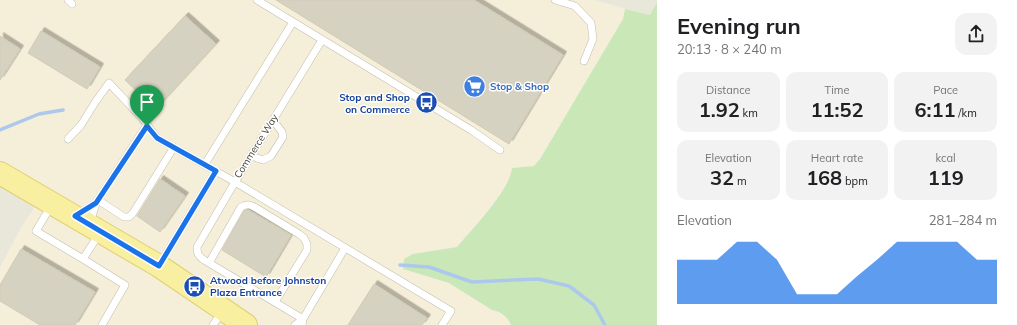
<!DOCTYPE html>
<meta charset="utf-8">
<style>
body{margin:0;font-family:Mulish,sans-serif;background:#f2f2f2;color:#202124;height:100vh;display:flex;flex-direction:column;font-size:15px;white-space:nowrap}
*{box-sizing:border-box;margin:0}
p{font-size:13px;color:#757577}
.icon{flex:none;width:22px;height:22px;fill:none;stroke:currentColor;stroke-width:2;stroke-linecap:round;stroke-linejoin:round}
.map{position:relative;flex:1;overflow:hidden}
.drawer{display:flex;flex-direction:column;background:#fff;width:360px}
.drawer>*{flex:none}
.pin{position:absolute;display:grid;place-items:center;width:34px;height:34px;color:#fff;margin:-41px -17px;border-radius:50% 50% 50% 0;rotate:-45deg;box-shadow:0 0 4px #0007}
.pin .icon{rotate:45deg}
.round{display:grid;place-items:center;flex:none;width:42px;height:42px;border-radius:12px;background:#f2f2f2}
.head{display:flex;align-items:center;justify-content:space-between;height:68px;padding:0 20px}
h1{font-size:22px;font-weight:700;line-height:30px}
.metrics{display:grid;grid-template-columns:repeat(3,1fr);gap:6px;height:68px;padding:4px 20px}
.metrics div{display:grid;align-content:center;border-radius:10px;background:#f2f2f2;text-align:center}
.metrics b{font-size:20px;font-weight:700}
.metrics small{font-size:11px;font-weight:400}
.metrics p{font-size:11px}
.chart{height:112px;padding:8px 20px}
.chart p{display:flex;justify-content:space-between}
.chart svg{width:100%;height:72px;margin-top:4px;fill:#1a73e8;opacity:.7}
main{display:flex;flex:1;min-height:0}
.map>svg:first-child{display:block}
.residential{fill:#e9e7da}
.commercial{fill:#f5eed9}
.green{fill:#cae7b8}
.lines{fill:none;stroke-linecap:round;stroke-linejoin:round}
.stream{stroke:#adc8ed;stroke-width:3.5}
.building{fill:#d6d2c2;stroke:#d1cbb5;filter:url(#shadow)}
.service-casing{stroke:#c0bdaf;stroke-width:8}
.primary-casing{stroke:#ded071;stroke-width:24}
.service{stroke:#fff;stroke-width:7}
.primary{stroke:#f9efa1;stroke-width:22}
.route-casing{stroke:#fff;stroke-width:8}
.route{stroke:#1a73e8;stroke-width:5}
.labels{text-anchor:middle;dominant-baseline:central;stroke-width:3;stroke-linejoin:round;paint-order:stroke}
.shop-label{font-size:10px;font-weight:bold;fill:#366cbe;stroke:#fff;text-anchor:start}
.transit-label{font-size:10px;font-weight:bold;fill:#164399;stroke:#fff;text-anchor:end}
.street-label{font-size:10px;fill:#49463a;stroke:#fff}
</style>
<main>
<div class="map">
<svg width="657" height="325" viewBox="0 0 657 325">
<defs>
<filter id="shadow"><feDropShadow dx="3.5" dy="-3.5" stdDeviation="0" flood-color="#0004"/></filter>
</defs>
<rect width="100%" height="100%" fill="#f5f4ec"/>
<path class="residential" d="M595,0H657V2L650,15L625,9Z
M0,171L42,197L22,226L0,268Z"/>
<path class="commercial" d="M0,0H595L625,9L623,19L540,159L534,166L512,168L511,174L496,200L457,247L413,254L403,269L449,283L492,310L497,311L509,320L511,325H0V268L22,226L42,197L0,171Z"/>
<path class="green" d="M657,2V325H511C508,317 500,311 492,310L449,283L403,269L404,259L413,254L457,247C473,228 509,191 512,168L534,166L540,159L623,19L625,9L650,15Z"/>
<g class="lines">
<path class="stream" d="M0,130L39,114L63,110
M400,265L429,267L472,282L538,279L569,286L594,305L605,325"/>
</g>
<path class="building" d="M276,0H474L563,55L509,144Z
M185,16L216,44L156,109L125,80Z
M41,31L100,67L87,89L28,53Z
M0,36L20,49L0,80Z
M160,179L185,196L160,232L137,216Z
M248,210L291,235L266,277L222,250L244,211Z
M21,249L95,292L75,325H40L0,301V285Z
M374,284L427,318L422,325H348Z"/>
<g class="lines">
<defs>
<path id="service" d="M68,0L72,4
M257,0L471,130L500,150
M555,0L575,6L591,23L593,39L584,61
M68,139L81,125L96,101L109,83L142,118L157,138L235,182L451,311L442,325
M251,156L263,160L271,156L283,137L282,132L273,120
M205,164L293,22
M98,200L124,217H129L133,213L174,147
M51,206L36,231L83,259
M77,215L96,203
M90,223L96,203L147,125
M99,234L83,259L125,285L102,325
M209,263L241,207C247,204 250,204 256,208L299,234L304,238L307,244V250L275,302
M160,264L216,171
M303,319L204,260C198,256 197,253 197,247L235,182L322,40
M213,325L222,312
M295,325L303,319
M302,325L303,319L345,248"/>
<path id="primary" d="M0,173L159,266L246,325"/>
</defs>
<use href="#service" class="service-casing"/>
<use href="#primary" class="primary-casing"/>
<use href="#service" class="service"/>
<use href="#primary" class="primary"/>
</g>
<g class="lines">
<defs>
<path id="route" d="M147,126L157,138L216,171L159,266L75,216L96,203Z"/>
</defs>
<use href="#route" class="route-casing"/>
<use href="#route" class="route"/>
</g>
<defs>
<symbol id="supermarket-disc" viewBox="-11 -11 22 22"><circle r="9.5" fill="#3f7fe0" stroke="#fff"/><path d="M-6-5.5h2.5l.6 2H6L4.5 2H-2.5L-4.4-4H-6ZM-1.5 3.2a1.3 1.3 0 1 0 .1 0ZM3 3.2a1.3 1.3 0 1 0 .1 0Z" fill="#fff"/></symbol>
<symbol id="bus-disc" viewBox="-11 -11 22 22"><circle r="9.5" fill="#1a4fb4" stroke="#fff"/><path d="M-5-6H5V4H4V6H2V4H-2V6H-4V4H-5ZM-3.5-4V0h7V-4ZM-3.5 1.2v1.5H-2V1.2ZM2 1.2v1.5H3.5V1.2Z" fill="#fff"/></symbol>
</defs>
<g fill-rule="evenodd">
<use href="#supermarket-disc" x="462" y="74" width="25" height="25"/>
<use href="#bus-disc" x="414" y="90" width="25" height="25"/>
<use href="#bus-disc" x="182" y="274" width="25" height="25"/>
</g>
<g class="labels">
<g class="shop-label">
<text x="490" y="86">Stop &amp; Shop</text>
</g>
<g class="transit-label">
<text x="410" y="97">Stop and Shop<tspan x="410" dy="12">on Commerce</tspan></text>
<text x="210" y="280" text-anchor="start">Atwood before Johnston<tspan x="210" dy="12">Plaza Entrance</tspan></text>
</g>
<g class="street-label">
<text transform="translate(256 146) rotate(-58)">Commerce Way</text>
</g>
</g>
</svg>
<div class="pin" style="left:147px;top:126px;background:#1e9e55"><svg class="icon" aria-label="arrive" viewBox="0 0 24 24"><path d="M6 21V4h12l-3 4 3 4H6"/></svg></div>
</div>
<section class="drawer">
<div class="head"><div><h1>Evening run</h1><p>20:13 · 8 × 240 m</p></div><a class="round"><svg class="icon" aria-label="share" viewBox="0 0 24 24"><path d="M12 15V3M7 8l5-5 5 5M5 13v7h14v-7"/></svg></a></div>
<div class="metrics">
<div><p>Distance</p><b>1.92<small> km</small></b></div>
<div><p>Time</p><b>11:52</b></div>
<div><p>Pace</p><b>6:11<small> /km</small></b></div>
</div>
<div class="metrics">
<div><p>Elevation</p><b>32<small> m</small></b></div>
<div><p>Heart rate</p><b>168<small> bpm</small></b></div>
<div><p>kcal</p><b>119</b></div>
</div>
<div class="chart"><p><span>Elevation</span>281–284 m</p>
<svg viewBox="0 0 160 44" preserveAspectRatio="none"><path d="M0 44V17L10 17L20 17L30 6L40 6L50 17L60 38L70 38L80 38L90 27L100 17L110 6L120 6L130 6L140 6L150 17L160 17V44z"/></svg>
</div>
</section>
</main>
